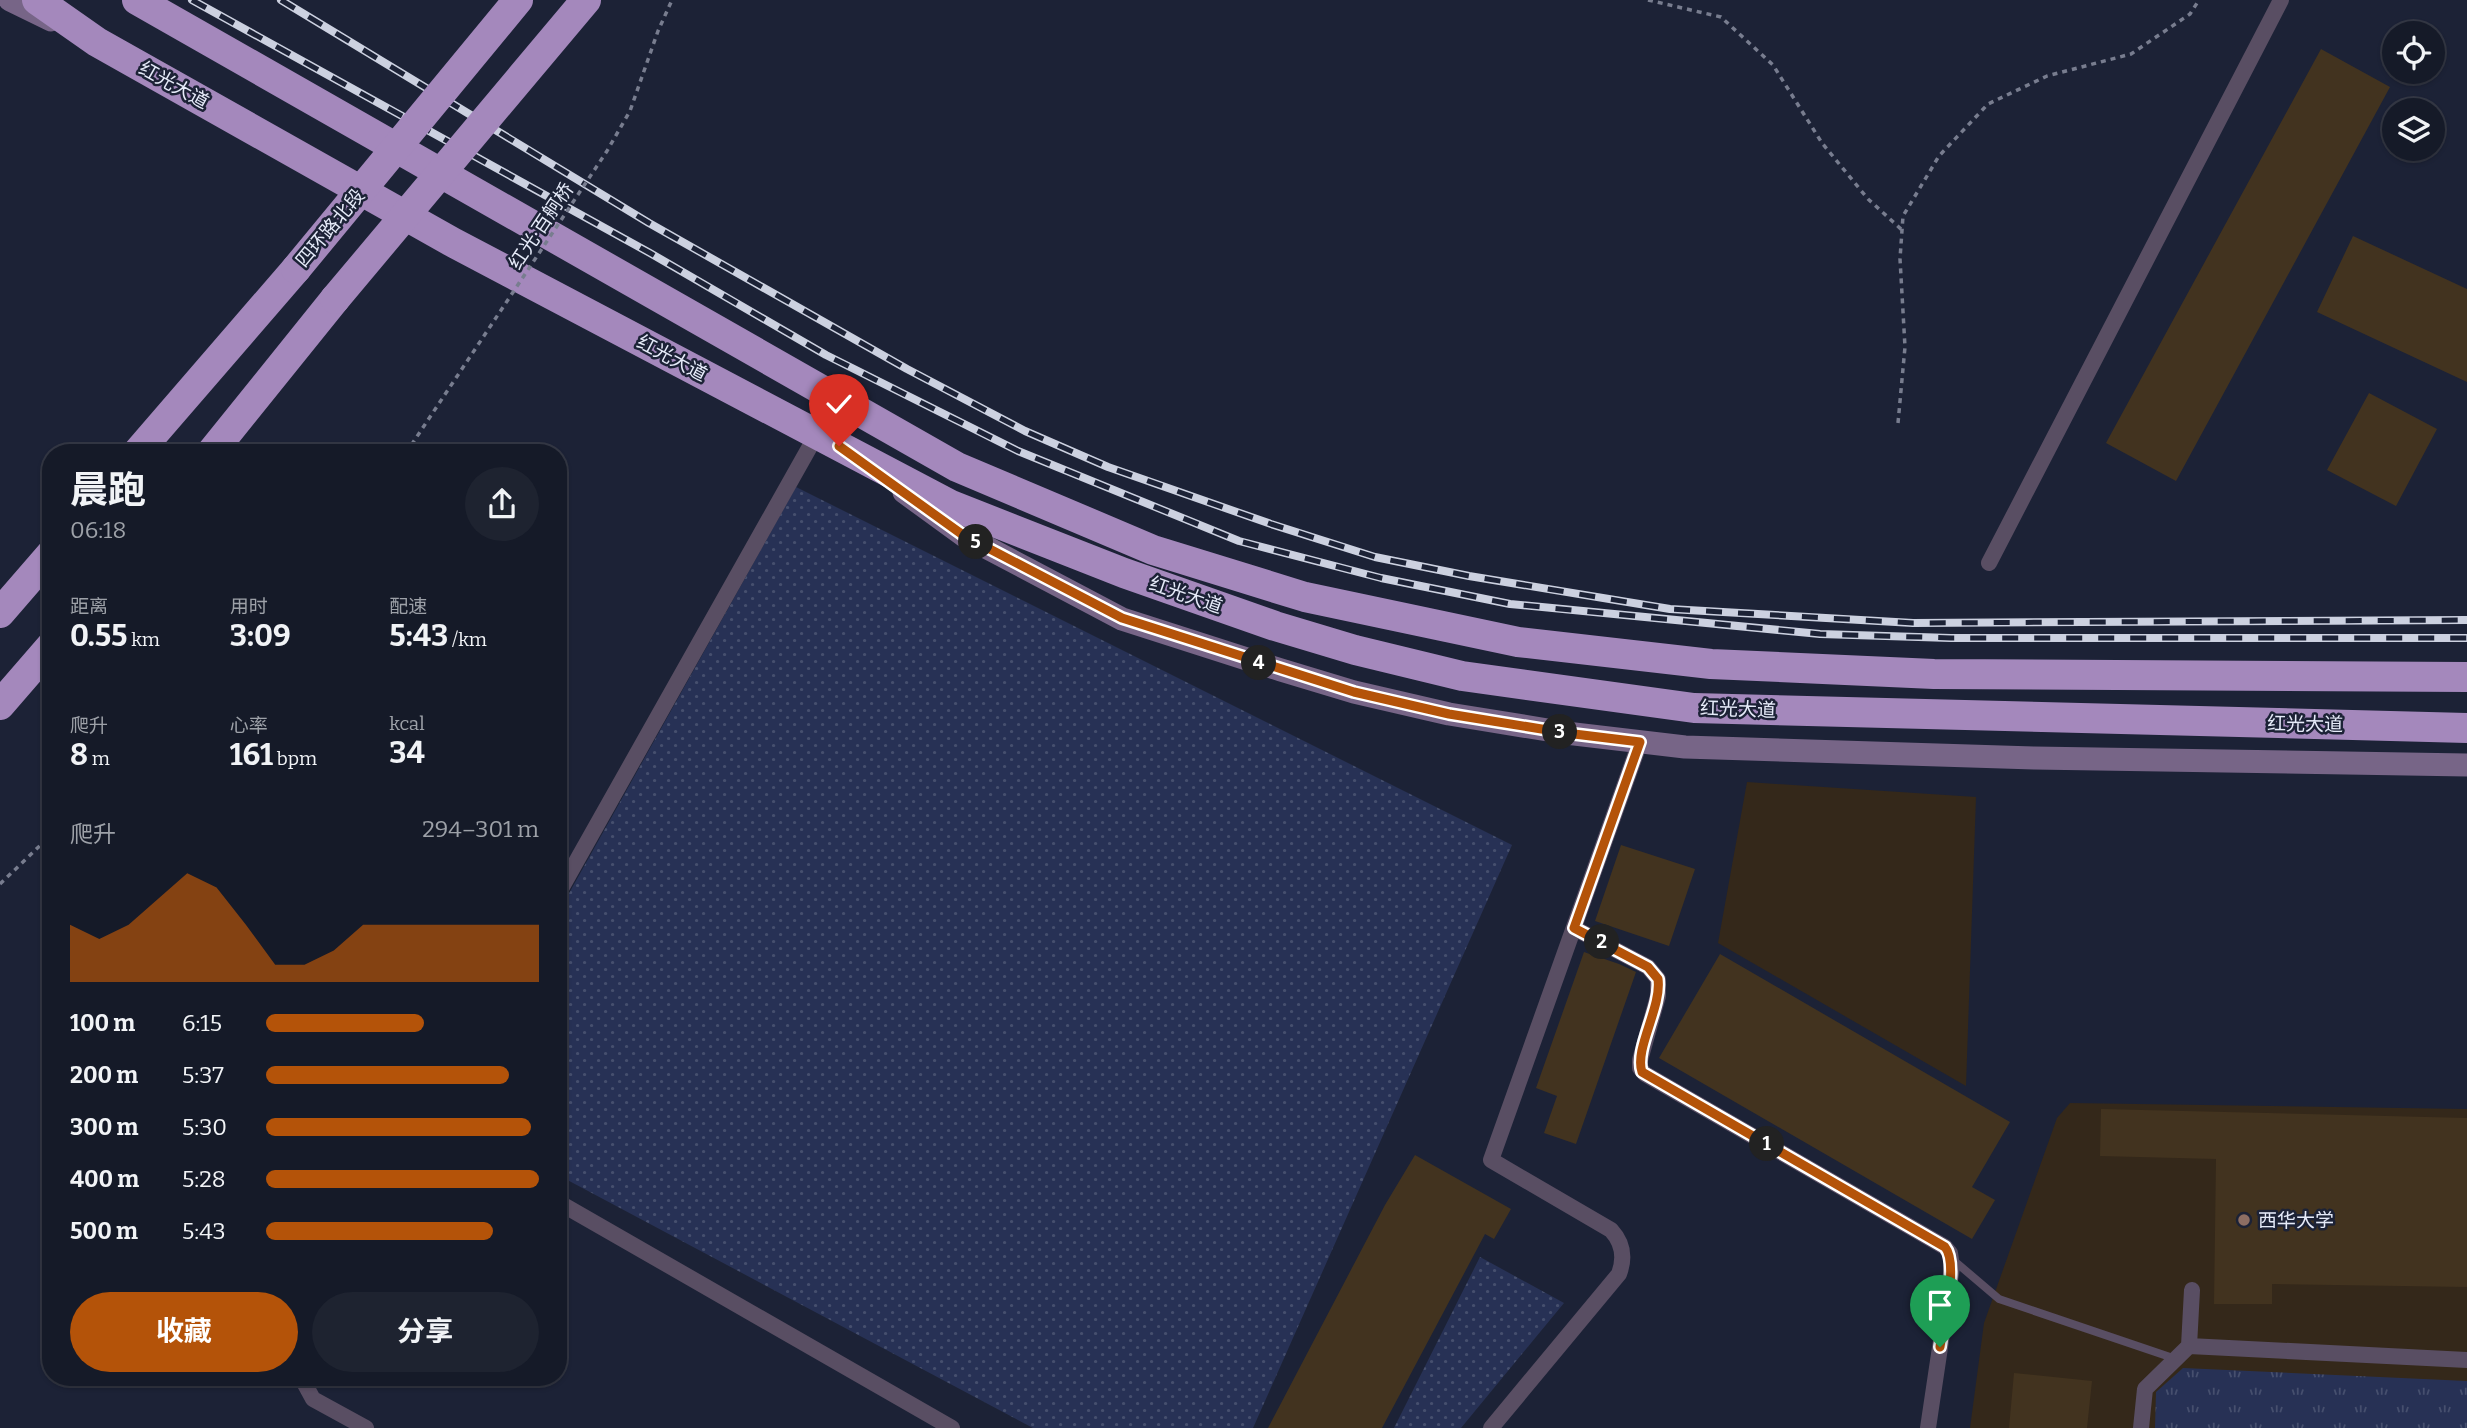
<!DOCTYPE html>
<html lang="zh">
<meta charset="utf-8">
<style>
body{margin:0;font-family:Bitter,"Noto Sans SC",serif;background:#1e2330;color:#f1f3f6;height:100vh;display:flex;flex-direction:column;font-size:26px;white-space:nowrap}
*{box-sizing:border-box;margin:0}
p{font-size:23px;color:#9da1a8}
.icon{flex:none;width:38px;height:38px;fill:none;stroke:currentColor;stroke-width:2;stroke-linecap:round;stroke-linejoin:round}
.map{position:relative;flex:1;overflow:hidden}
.sheet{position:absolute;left:42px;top:444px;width:525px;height:942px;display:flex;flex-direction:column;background:#151a28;border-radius:28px;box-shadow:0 2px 5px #0004,0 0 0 2px #343845}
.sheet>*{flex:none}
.fabs{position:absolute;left:2382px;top:21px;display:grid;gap:14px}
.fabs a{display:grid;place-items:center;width:63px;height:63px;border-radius:50%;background:#151a28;box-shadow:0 2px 5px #0004,0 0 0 2px #343845;font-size:35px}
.pin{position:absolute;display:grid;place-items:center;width:60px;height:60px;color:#fff;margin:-72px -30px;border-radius:50% 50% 50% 0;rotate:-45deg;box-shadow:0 0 7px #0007}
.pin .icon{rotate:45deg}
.km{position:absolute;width:35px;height:35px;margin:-18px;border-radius:50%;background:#222;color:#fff;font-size:19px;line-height:35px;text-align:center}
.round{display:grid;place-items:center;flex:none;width:74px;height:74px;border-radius:37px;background:#1e2330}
.head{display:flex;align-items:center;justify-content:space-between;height:119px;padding:0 28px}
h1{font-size:38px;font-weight:700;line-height:52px}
.metrics{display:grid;grid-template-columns:repeat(3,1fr);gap:10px;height:119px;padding:7px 28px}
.metrics div{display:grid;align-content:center}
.metrics b{font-size:30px;font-weight:700}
.metrics small{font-size:19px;font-weight:400}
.metrics p{font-size:19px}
.chart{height:196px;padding:14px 28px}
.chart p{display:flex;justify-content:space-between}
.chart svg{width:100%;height:126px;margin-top:7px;fill:#b45309;opacity:.7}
.button{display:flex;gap:14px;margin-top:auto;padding:14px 28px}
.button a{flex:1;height:80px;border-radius:42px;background:#b45309;color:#fff;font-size:28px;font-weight:700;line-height:80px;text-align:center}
.button a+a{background:#1e2330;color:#f1f3f6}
ul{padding:0 28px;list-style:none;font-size:23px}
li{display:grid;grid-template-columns:112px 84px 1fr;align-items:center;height:52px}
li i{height:18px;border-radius:9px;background:#b45309}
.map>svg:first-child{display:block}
.education{fill:#34281a}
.grass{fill:url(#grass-tufts)}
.park{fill:url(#park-dots)}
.building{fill:#42331f}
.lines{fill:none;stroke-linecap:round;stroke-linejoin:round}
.path{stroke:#787d8f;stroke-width:3.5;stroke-dasharray:5 5;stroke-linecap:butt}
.lane{stroke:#594e63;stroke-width:8}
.street{stroke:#594e63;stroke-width:16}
.secondary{stroke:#776587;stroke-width:23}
.highway{stroke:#a488bc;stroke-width:30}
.rail-casing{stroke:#ccd1e0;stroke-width:8}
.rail{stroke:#1c2236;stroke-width:5;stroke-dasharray:16;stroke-linecap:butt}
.path-bridge{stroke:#787d8f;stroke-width:3.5;stroke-dasharray:5 5;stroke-linecap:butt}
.highway-bridge{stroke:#a488bc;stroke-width:30}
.route-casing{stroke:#fff;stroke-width:14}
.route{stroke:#b45309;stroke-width:9}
.education-dot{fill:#8d6e63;stroke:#1c2236;stroke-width:2.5}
.labels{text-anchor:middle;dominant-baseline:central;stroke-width:5;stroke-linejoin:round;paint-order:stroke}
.street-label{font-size:19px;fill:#e6ebf9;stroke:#1c2236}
.poi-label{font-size:19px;fill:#e6ebf9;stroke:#1c2236;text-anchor:start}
</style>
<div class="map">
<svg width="2467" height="1428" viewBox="0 0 2467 1428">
<defs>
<pattern id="grass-tufts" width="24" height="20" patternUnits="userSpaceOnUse" patternTransform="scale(1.75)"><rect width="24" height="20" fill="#273155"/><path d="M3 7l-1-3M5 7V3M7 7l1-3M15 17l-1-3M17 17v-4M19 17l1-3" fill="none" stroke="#464f6e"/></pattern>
<pattern id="park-dots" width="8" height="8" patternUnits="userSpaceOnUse" patternTransform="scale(1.75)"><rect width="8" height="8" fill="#273155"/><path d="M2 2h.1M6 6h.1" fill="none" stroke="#464f6e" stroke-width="1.8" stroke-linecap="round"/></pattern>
</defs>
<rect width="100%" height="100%" fill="#1c2236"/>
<path class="education" d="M1747,782L1976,797L1966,1086L1718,943Z
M2070,1103L2467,1109V1428H1970L1984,1323L2057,1118Z"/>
<path class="grass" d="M2183,1368L2467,1381V1428H2155L2156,1392Z"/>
<path class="park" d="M796,487L1512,845L1253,1428H1033L558,1175V913Z
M1480,1257L1564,1303L1461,1428H1394Z"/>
<path class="building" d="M2321,49L2390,87L2176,481L2106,443Z
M2353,236L2467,289V382L2317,312Z
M2369,393L2437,429L2396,506L2327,470Z
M1621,845L1695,869L1669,946L1595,921Z
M1584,952L1619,964L1636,972L1576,1144L1544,1133L1557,1096L1536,1088Z
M1720,954L2010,1122L1972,1187L1995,1200L1972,1239L1659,1058Z
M2101,1109L2467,1118V1287L2272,1284V1304H2214L2216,1159L2100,1156Z
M1415,1155L1511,1209L1494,1239L1485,1234L1382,1428H1268L1385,1205Z
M2014,1373L2092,1381L2087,1428H2009Z"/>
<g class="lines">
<path class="path" d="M1648,0L1721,17L1773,65L1822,143L1868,199L1902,230
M1898,423L1905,347L1900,259L1903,216L1939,156L1988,104L2047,76L2131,54L2190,14L2199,0
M0,884L51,835"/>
<path class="lane" d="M1952,1259L1999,1299L2176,1359"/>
<path class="street" d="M1989,563L2281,0
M558,894L817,434
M1574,928L1648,967L1658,979V996L1640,1060V1068L1645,1074L1945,1247L1950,1253L1952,1267L1928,1428
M558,1202L952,1428
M2189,1346L2192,1290
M301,1377L313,1399L366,1428
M1491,1428L1619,1274C1625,1258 1623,1243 1611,1230L1491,1160L1640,742
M2141,1428L2145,1389L2189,1346L2467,1360"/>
<path class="secondary" d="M10,0L51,20
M904,492L963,535L1122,619L1281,670L1354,692L1449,714L1566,733L1685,747L2034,758L2467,765"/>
<path class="highway" d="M37,0L97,42L454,243L951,505L1124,573L1275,626L1355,650L1462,676L1694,708L2467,728
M137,0L957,467L1153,550L1305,597L1518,642L1711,664L1934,674L2467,677
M137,453L296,269
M211,453L335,299
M0,613L51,554
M0,705L51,646"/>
<defs>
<path id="rail" d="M192,0L650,253L826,355L1018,451L1239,541L1381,578L1510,604L1820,634L1951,638H2467
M281,0L649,223L907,369L1025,431L1108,467L1271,524L1375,557L1469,576L1670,609L1913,623L2467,620"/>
</defs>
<use href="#rail" class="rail-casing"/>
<use href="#rail" class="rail"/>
<path class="path-bridge" d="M406,453L607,151L630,111L658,31L672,0"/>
<path class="highway-bridge" d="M296,269L518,0
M335,299L586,0"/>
</g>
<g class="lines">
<defs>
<path id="route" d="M839,446L963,535L1122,618L1354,692L1449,714L1566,733L1640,742L1574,928L1648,967L1658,979C1662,1007 1634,1049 1642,1072L1945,1247C1959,1264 1943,1324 1940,1347"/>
</defs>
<use href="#route" class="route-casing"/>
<use href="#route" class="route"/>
</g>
<circle class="education-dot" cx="2244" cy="1220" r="7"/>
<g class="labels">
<g class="street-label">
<text transform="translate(174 85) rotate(29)">红光大道</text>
<text transform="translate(541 226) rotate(-56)">红光·百舸桥</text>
<text transform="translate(330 228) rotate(-50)">四环路北段</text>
<text transform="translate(672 358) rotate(28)">红光大道</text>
<text transform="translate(1186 595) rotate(19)">红光大道</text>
<text transform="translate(1738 709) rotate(2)">红光大道</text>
<text transform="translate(2305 724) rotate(1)">红光大道</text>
</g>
<g class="poi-label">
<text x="2258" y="1220">西华大学</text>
</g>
</g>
</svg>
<div class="fabs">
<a><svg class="icon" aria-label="locate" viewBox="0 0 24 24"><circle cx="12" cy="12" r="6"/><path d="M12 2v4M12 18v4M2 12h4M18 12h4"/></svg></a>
<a><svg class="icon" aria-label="layers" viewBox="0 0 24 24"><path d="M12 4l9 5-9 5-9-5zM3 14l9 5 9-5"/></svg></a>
</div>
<div class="pin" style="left:1940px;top:1347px;background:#1e9e55"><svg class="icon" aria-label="arrive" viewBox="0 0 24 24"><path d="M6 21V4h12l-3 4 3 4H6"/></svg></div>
<div class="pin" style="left:839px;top:446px;background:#d93025"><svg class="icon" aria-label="check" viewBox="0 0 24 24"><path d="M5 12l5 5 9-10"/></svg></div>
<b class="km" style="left:1767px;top:1144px">1</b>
<b class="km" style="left:1602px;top:942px">2</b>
<b class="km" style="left:1560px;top:732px">3</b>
<b class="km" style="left:1259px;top:663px">4</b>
<b class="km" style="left:976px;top:542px">5</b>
<section class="sheet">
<div class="head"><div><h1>晨跑</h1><p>06:18</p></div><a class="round"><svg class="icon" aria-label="share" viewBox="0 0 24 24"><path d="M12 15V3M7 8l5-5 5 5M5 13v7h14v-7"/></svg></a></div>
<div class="metrics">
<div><p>距离</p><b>0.55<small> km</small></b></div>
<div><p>用时</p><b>3:09</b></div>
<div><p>配速</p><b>5:43<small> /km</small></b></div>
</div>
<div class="metrics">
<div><p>爬升</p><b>8<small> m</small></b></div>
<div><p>心率</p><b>161<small> bpm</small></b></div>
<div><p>kcal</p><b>34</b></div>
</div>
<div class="chart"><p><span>爬升</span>294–301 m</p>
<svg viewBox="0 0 160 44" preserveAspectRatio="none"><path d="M0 44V24L10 29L20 24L30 15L40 6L50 11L60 24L70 38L80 38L90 33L100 24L110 24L120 24L130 24L140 24L150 24L160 24V44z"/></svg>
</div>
<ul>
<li><b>100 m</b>6:15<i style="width:58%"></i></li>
<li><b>200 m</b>5:37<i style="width:89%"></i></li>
<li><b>300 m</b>5:30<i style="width:97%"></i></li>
<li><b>400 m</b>5:28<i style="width:100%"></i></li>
<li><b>500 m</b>5:43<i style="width:83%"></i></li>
</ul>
<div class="button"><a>收藏</a><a>分享</a></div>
</section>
</div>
